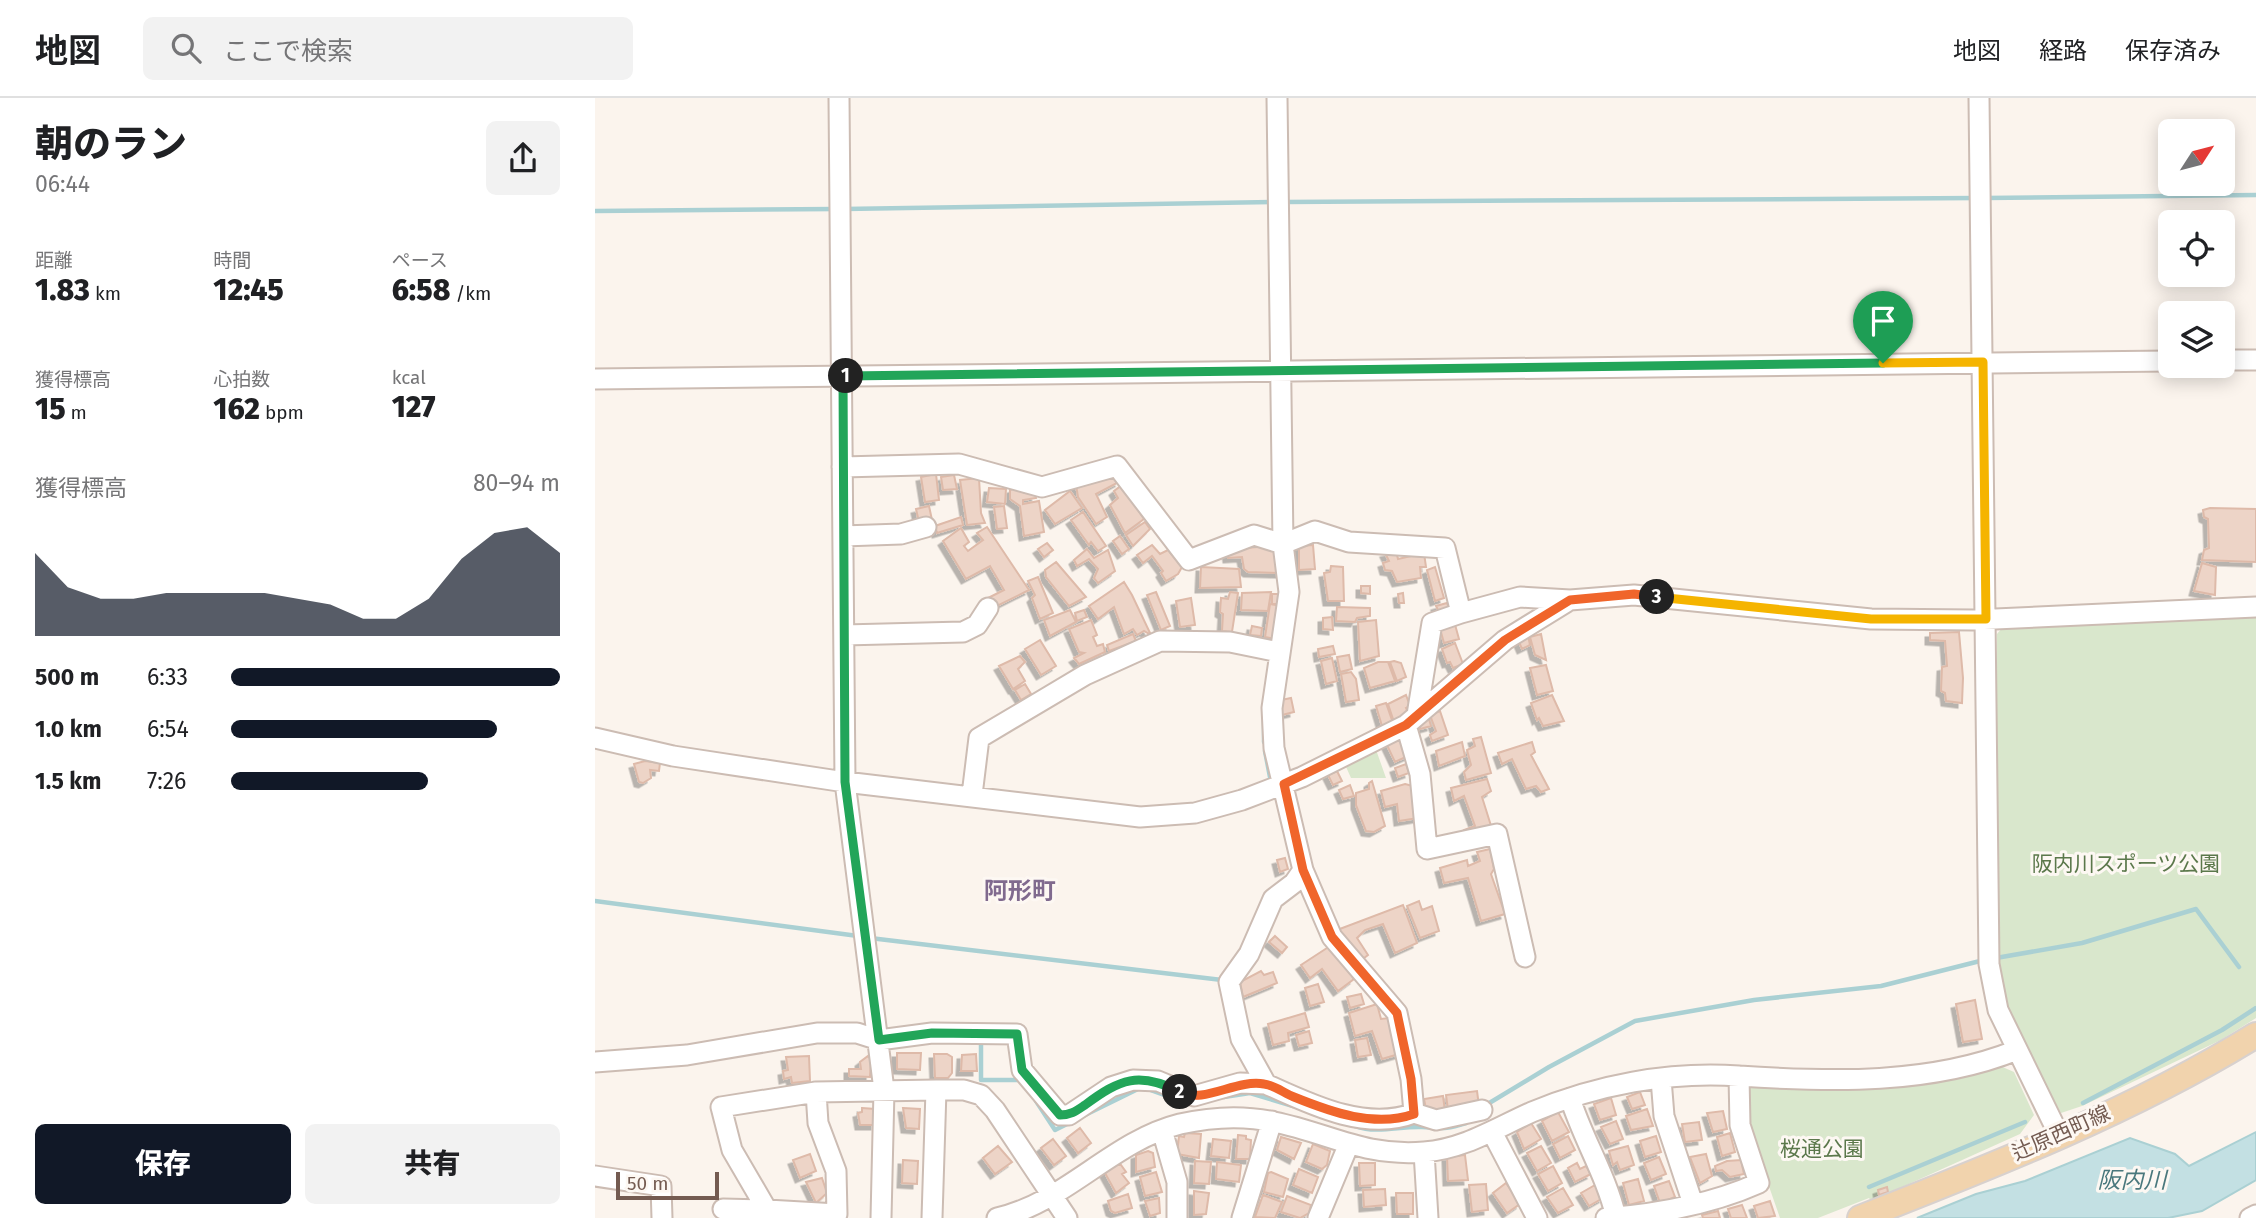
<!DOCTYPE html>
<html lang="ja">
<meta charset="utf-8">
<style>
body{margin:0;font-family:"Fira Sans","Noto Sans JP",sans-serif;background:#f2f2f2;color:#202124;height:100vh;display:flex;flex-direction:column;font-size:26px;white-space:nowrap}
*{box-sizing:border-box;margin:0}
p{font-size:23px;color:#757577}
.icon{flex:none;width:38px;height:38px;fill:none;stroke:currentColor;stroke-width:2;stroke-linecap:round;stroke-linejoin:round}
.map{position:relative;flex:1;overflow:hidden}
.drawer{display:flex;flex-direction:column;background:#fff;width:595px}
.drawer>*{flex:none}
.needle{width:46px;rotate:54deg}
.fabs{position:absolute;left:1563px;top:21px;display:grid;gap:14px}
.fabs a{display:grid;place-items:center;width:77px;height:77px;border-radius:10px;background:#fff;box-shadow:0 4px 18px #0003;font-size:35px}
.scale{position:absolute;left:21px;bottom:18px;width:103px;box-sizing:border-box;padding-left:7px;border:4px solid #745b51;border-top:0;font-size:19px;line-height:24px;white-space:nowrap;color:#745b51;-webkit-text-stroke:5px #fdf8f3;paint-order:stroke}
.pin{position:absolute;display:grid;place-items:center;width:60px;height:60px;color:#fff;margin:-72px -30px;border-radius:50% 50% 50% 0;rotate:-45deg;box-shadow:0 0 7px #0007}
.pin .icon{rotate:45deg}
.km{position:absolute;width:35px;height:35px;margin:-18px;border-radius:50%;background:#222;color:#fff;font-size:19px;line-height:35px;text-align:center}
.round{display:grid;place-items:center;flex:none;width:74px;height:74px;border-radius:10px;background:#f2f2f2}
.summary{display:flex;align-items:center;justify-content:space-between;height:119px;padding:0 35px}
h1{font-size:38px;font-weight:800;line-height:52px}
.figures{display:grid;grid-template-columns:repeat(3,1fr);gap:10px;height:119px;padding:7px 35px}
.figures div{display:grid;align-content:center}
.figures b{font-size:30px;font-weight:800}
.figures small{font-size:19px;font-weight:400}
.figures p{font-size:19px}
.chart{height:196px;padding:14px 35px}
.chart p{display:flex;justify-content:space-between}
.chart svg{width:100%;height:126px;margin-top:7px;fill:#111827;opacity:.7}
.action{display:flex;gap:14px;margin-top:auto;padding:14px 35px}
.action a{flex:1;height:80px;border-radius:10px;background:#111827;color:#fff;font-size:28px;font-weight:800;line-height:80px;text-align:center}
.action a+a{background:#f2f2f2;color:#202124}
ul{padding:0 35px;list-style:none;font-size:23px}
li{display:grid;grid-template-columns:112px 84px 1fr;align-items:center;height:52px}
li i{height:18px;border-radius:9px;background:#111827}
header{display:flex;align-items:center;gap:42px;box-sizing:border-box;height:98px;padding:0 35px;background:#fff;border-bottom:2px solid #e0e0e0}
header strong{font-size:33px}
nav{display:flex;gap:38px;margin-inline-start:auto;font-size:24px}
.search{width:490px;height:63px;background:#f2f2f2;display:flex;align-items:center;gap:18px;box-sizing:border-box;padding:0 24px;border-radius:10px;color:#757577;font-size:26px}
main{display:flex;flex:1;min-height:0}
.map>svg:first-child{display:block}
.green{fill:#d9e7cc}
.water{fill:#c3e0e3;stroke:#aad0d3;stroke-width:2}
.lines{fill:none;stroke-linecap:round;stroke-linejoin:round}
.stream{stroke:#aad0d3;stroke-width:4.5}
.building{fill:#edd4c7;stroke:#debaa9;stroke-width:2;filter:url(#shadow)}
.minor-casing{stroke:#ccbcb3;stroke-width:23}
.major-casing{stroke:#d8d1ce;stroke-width:28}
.minor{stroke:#fff;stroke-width:19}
.major{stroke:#f1d3ad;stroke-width:24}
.split-1-casing{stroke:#fff;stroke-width:14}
.split-2-casing{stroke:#fff;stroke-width:14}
.split-3-casing{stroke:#fff;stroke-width:14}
.split-4-casing{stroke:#fff;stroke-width:14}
.split-1{stroke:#22a559;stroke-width:9}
.split-2{stroke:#22a559;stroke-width:9}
.split-3{stroke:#f0652b;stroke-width:9}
.split-4{stroke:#f5b400;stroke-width:9}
.labels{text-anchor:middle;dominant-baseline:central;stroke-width:6;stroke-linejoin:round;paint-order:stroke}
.park-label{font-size:21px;fill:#5b784b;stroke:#fdf8f3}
.street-label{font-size:21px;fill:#745b51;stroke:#fdf8f3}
.water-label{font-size:23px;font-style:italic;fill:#4a787d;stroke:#fdf8f3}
.quarter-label{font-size:24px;font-weight:bold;fill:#806a8e;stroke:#fdf8f3}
</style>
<header>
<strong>地図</strong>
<div class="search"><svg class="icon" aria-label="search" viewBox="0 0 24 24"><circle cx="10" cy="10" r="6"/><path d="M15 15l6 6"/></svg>ここで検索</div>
<nav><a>地図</a><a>経路</a><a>保存済み</a></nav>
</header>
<main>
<section class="drawer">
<div class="summary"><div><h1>朝のラン</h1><p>06:44</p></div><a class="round"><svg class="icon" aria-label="share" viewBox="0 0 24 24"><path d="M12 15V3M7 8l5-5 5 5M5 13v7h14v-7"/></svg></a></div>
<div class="figures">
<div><p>距離</p><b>1.83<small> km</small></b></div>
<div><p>時間</p><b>12:45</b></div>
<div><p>ペース</p><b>6:58<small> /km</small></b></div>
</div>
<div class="figures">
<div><p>獲得標高</p><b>15<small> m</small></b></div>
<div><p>心拍数</p><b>162<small> bpm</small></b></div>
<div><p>kcal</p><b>127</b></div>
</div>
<div class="chart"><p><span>獲得標高</span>80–94 m</p>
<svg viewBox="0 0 160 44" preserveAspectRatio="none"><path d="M0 44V15L10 27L20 31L30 31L40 29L50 29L60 29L70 29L80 31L90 33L100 38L110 38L120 31L130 17L140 8L150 6L160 15V44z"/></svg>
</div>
<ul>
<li><b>500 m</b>6:33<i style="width:100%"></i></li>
<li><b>1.0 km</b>6:54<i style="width:81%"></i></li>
<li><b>1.5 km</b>7:26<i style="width:60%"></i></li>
</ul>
<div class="action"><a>保存</a><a>共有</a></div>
</section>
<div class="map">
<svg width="1661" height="1120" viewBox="0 0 1661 1120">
<defs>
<filter id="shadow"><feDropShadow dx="-4.5" dy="4.5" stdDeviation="0" flood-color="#0004"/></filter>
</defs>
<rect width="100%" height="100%" fill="#fbf4ed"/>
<path class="green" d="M1661,517V920L1626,942L1487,1008L1466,1015L1412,912L1401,851L1402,536L1408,529Z
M779,646L791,680H756L748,662Z
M1403,967L1419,974L1439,1017L1425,1036L1276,1103L1274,1100L1223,1120H1185L1154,1031L1149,994L1156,987Z"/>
<path class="water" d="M1661,1034V1082L1607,1113L1573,1120H1322L1381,1096L1430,1083L1535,1040L1580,1056L1594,1068Z"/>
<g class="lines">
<path class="stream" d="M1390,100L1661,97
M690,104L1382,100
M249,111L678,104
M0,113L241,111
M669,608V644
M670,653L675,679
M0,803L263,838
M275,840L627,882
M1401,860L1487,845L1601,811L1644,869
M386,941V982H426
M629,999L655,995L698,1008
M441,1003L460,1032L474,1025
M1488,1005L1627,932L1661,910
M891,1007L954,969L1040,923L1159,902L1286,888L1389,862
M488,1018L547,989L583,1002
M760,1028C784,1036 803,1028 827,1029C848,1030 849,1032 871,1025
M1274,1089L1430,1024"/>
</g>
<path class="building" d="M518,375L524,384L501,396L512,419L501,426L483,399L481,387Z
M341,376L344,402L330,404L326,379Z
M359,377L362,391L348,392L346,379Z
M384,380L386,415L390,425L372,427L365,382Z
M527,387L549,421L530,435L515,407L523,400L519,393Z
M394,390L411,391L410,406L392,404Z
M420,390L430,395H440L441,400L428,402V406L444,403L449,434L429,438L425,408L415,401V392Z
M475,393L487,410L460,426L450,412Z
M334,408L337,422L324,424L321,411Z
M409,408L412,430L402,431L399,409Z
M1615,410L1661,411V464L1607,462L1609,452L1614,450L1613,421L1609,419L1608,412Z
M488,414L511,448L503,453L496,444L494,447L476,422Z
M366,419L368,427L342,435L340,428Z
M550,424L555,431L538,448L531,437Z
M392,429L434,492L398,510L393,500L409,492L395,468L371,481L348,443L366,430L374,444L369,448L373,453L388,442L382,435Z
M525,438L534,451L527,456L518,443Z
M452,445L458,452L449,459L443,451Z
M557,447L565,456L573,452L587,469L583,476L571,483L566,475L568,473L557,458L548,465L542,457Z
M718,447L720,471L704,472V448Z
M675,448L682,452L685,475L653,474L649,471L647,459L633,460L632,453L638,451Z
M492,451L499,460L513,452L520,473L503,485L499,480L503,471L494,461L482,468L479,462Z
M801,453L803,461L829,455L831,469H825L826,480L802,484L797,473L790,472L788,465L794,463L790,455Z
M461,464L491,499L474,508L451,479L450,472Z
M1607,465L1621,469L1620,497L1599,493Z
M736,468L748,469L749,503H733L729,475L735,474Z
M606,469L644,471L646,489L605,490Z
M840,469L849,500L840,503L832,472Z
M443,479L458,515L445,521L437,500L440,497L433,483Z
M529,484L537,497L556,537L549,533L542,537L538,531L529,536L519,509L503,521L494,508Z
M766,488H775V496L766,495Z
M561,494L575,528L566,532L552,497Z
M635,494L643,495L637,534L627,533L628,516L625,514L626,500L633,501Z
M676,494L673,513L646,512L647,495Z
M808,495L809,505H804L803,496Z
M677,496H686V506H677Z
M596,500L600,527L585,529L581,503Z
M852,505L854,511L844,514L841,508Z
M675,506L686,508L680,541L670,539Z
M742,509L775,510V518L762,520L760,524L741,523Z
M475,512L481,524L455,538L449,522Z
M489,512L492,519L482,523L480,515Z
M737,519L738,532L728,531V520Z
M496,522L502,537L498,539L502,548L508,546L510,554L484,566L479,560L489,555L484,554L474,531Z
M781,522L784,558L765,563L763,524Z
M859,523L864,541L849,545L844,527Z
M657,528L667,530L666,538L655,537Z
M1364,534L1368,580L1367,605L1351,603L1350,595L1346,593L1347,569L1352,568L1350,543L1335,542V535Z
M538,536L541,543L514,553L512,547Z
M946,536L951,562L940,557L935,539Z
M933,537L935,547L927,551L924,544Z
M445,542L461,568L446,577L430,551Z
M860,545L868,566L858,570L855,564L852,565L847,551Z
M738,548L740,556L724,559L723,551Z
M754,557L757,571L745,574L742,559Z
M425,558L430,564L423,571L430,583L418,591L404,568Z
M737,560L742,583L731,586L726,563Z
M799,563L806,565L811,579L802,583L795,564Z
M783,564H793L800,583L775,590L769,570Z
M951,567L958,593L942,597L935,570Z
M756,574L761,581L764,602L751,604L746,576Z
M430,586L436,596L426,602L420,592Z
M811,597L815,608L811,610L813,614L799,624L793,606Z
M957,597L969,623L948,628L944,620L942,622L936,605Z
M696,600L699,614L687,617L686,602Z
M791,605L798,625L787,628L781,608Z
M845,613L853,637L837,643L835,637L841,633L835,617Z
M833,618L836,628L825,631L824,625Z
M807,638L815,657L800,664L791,645Z
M886,639L896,675L871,682L869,674L876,667L872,652L880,648L878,641Z
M867,644L870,658L844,668L841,653Z
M937,644L940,654L936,657L954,691L946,694L941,688L931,691L917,661L907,666L903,655Z
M50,663L65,665L64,673L55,672L56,680L48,685L44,684L39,666Z
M811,666L814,675L803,679L800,670Z
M742,673L747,683L738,687L733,677Z
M892,681L896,693L887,699L897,731L871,736L869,732L880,728L869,698L859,703L856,690Z
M777,683L790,728L779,734L771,733L761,707V695L774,691V685Z
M810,686L818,688L823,720L804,723L802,706L790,709L786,693Z
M755,687L759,698L748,701L744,692Z
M895,751L899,771L896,776L910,816L886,823L873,780L849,785L845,770L872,762L873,768L885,763L882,754Z
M690,760L693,771L685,774L682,762Z
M824,803L827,812L837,808L844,833L825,840L812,808Z
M808,807L822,845L800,855L788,826L770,832L762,840L773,857L765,863L742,832Z
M680,838L692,849L687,855L674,844Z
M735,848L759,881L743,893L727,871L715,880L706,867Z
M666,873L669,877L678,874L682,885L648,899L645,884Z
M723,886L729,904L715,908L710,890Z
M766,896L769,906L755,910L752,899Z
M1380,902L1387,941L1368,944L1361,906Z
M782,906L786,921L794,920L804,956L787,961L777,933L760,938L754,915Z
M710,915L714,929L693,935L694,943L678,947L673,926Z
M714,933L717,945L704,948L701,937Z
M772,940L776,957L763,959L760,942Z
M302,955H326L325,972L302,971Z
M339,956H352L357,959V975L353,980H340Z
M381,956L382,973H366L367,957Z
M214,958L215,983L197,985L196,979L189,981L188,973L193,972L191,959Z
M273,958L276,962L275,979L254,978V971H266L265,964Z
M882,993L884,1008L853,1012L851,997Z
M1045,994L1050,1007L1037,1011L1032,999Z
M848,998L850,1013L839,1015L836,1010L831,1011L829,1001Z
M1016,1000L1021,1017L1005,1022L999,1006Z
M267,1010L280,1011V1027H265L263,1015L267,1014Z
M308,1010L325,1011L324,1031L311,1030Z
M1052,1011L1058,1028L1036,1032L1031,1018Z
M1128,1013L1132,1031L1118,1034L1112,1015Z
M963,1014L974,1034L957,1043L947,1023Z
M1021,1023L1028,1041L1015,1046L1006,1029Z
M1104,1024L1107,1042L1090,1044L1087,1026Z
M936,1025L946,1041L929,1051L922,1034Z
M485,1030L496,1045L483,1055L472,1040Z
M590,1035L606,1036L604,1060L582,1056L584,1038L589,1039Z
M1135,1035L1140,1054L1127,1058L1122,1039Z
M643,1037L651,1038V1041L656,1042L655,1061H641Z
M973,1038L980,1052L965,1060L958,1046Z
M1061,1038L1066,1054L1050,1059L1045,1043Z
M686,1039L706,1045L699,1061L682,1052Z
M458,1041L471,1058L459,1067L446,1050Z
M618,1041L636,1043L634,1060L616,1058Z
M718,1046L735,1053L732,1067L727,1071L711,1064Z
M403,1048L417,1064L400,1076L388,1060Z
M946,1048L956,1065L942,1073L932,1055Z
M1033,1048L1039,1067L1025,1072L1022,1064L1018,1067L1014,1053Z
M553,1053L558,1055L560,1069L541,1074V1057Z
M215,1056L221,1073L205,1080L198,1062Z
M1111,1056L1117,1078L1105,1085L1095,1059Z
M870,1057L873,1082L853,1083L852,1059Z
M1064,1059L1071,1076L1056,1082L1049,1065Z
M308,1062L323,1063L322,1086L307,1085Z
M1146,1062L1149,1076L1135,1079L1127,1072L1121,1073L1120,1068L1132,1063Z
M600,1063L616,1064L614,1086L599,1085Z
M622,1064L646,1067L644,1084L621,1081Z
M764,1065H780V1087L765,1088Z
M982,1065L985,1071L991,1068L996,1076L980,1084L973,1070Z
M520,1067H526L531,1074L527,1076L534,1085L521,1095L510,1075Z
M958,1068L967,1085L953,1093L943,1076Z
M704,1071L723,1079L717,1095L698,1087Z
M561,1074L567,1094L550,1098L545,1079Z
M676,1074L693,1081L688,1099L669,1094L673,1075Z
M227,1080L232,1095L221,1105L211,1084Z
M1043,1081L1049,1103L1034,1107L1028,1085Z
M1074,1083L1080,1099L1065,1105L1059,1088Z
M911,1085L925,1106L912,1115L898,1095Z
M891,1086L893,1112L877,1114L874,1087Z
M1000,1087L1008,1100L994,1108L986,1095Z
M1292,1089L1293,1094L1284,1097L1283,1092Z
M968,1090L978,1107L963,1115L952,1099Z
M790,1091L791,1107L769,1109L768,1092Z
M599,1093L614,1095L611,1116L599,1117Z
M801,1095H818V1116H802Z
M533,1096L537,1110L520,1115L516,1113L513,1103Z
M668,1097L687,1104L680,1120L660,1119Z
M692,1098L716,1107L714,1115L705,1120L686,1114Z
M564,1100L565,1115L555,1118L550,1103Z
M1175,1103L1180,1118L1163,1120L1159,1108Z
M1147,1107L1152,1120H1136L1133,1111Z
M1123,1113L1125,1120H1108L1107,1117Z"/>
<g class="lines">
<defs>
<path id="minor" d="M244,0L250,684L289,992L286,1120
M682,0L688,446L694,494L677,610L679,650L708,772L737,839L802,915L816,981L819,1015L841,1022L887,1012
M1384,0L1394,866L1403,912L1464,1037
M1628,262H1661
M0,281L1575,263
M247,369L364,366L447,389L522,368L594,462L659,437L688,446L720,433L754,444L850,450L866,515L925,499L975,502
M248,438L306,436L331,429
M249,537L368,534L382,527L393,510
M822,617L837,525L866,515
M811,627L825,676L832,751L902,736L930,859
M0,640L78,658L250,684L545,719L600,715L647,702L707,679L811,627L910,542L975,502L1039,497L1276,521L1378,522L1661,509
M377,697L384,640L490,577L565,543L635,544L684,554
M0,964L92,957L222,935H262L284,942L337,935L422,936L427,972L465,1017H474L516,989L538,982L563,983L599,998L645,985L671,986L646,941L634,884L654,856L678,801L699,785L708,772
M1066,981L1069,1018L1098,1106
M671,986C715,1006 771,1034 819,1015
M221,994L223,1025L241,1073L242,1116L172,1112L137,1052L126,1009L221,994L341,992H369L386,997L400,1012L472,1120
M975,1000C988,1041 1011,1077 1021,1119
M567,1032L582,1084V1120
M897,1034L942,1120
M829,1054L833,1120
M0,1078L66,1088L67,1120
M128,1111L172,1112
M337,1120L341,992
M402,1120C470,1105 517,1043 585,1026C616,1019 648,1017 679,1024C734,1035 769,1059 829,1054C869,1051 901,1030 937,1014C1001,987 1074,973 1144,978
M647,1120L677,1023
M723,1120L753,1048
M1011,1120C1062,1116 1117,1106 1164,1085L1145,1027L1144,978C1236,984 1335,987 1422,952
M1655,1120L1661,1117"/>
<path id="major" d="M1265,1120C1398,1068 1540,1012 1661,937"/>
</defs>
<use href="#minor" class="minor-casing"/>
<use href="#major" class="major-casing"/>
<use href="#minor" class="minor"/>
<use href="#major" class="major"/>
</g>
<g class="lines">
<defs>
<path id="split-1" d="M251,278L1288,265"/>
<path id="split-2" d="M251,278H248L250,684L284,942L337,935L422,936L427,972L465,1017C476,1017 481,1013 490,1007C525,981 544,973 585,994"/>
<path id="split-3" d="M585,994C609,1006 641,981 669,986C679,987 689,995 699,999C736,1014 780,1030 819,1016L816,981L802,915L737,839L708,772L689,686L811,627L910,542L975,502L1039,496L1062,499"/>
<path id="split-4" d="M1062,499L1276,521H1391L1388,264L1288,265"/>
</defs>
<use href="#split-1" class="split-1-casing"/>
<use href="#split-2" class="split-2-casing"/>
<use href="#split-3" class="split-3-casing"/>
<use href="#split-4" class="split-4-casing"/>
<use href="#split-1" class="split-1"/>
<use href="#split-2" class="split-2"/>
<use href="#split-3" class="split-3"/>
<use href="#split-4" class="split-4"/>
</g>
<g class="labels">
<g class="park-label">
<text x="1531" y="766">阪内川スポーツ公園</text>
<text x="1227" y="1051">桜通公園</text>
</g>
<g class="street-label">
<text transform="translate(1466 1035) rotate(-24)">辻原西町線</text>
</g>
<g class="water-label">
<text x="1537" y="1082">阪内川</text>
</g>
<g class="quarter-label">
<text x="425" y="793">阿形町</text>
</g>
</g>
</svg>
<div class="fabs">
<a><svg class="needle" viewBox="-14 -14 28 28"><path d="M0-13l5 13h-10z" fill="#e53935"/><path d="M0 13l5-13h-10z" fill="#757577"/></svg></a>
<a><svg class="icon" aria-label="locate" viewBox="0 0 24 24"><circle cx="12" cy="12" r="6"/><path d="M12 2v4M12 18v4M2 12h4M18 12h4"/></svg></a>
<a><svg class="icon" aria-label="layers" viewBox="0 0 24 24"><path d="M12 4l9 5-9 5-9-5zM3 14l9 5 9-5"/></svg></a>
</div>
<div class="scale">50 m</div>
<div class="pin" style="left:1288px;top:265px;background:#1e9e55"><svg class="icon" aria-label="arrive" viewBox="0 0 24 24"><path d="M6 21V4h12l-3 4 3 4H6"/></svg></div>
<b class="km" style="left:251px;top:278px">1</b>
<b class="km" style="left:585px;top:994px">2</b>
<b class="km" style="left:1062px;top:499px">3</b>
</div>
</main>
